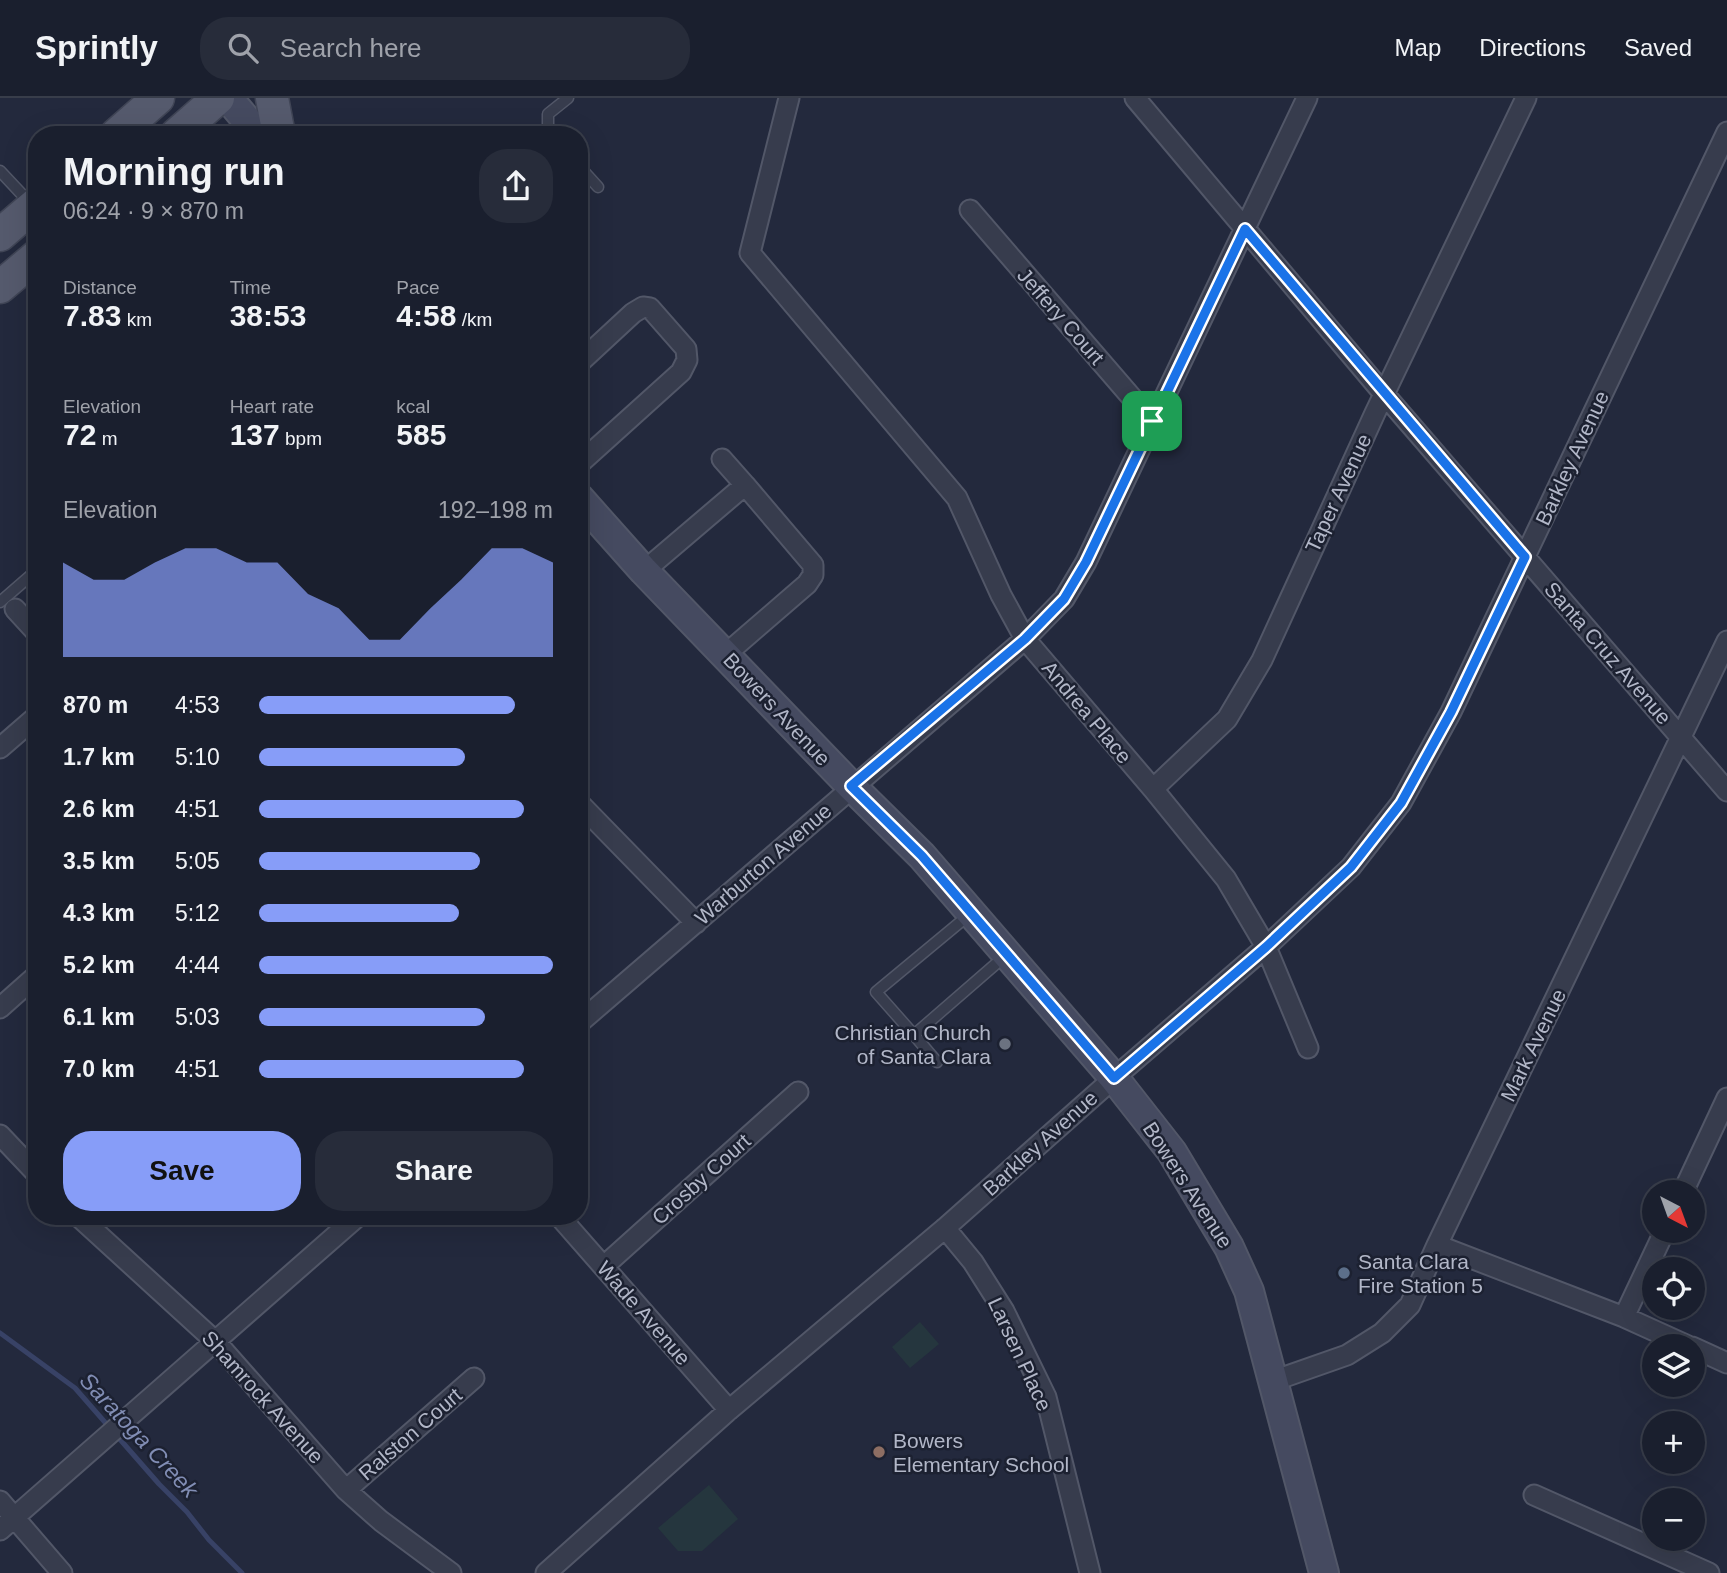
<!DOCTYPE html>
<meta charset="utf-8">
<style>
body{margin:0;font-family:Helvetica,sans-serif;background:#272c3a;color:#f1f3f6;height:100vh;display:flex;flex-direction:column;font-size:26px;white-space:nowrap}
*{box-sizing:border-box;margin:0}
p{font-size:23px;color:#9fa2aa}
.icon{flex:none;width:38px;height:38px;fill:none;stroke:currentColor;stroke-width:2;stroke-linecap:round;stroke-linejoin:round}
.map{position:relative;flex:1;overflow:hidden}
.sheet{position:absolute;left:28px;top:28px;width:560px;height:1099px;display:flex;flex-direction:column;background:#1a1f2e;border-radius:28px;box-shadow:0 7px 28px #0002,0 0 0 2px #383d4a}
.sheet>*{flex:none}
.needle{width:46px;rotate:139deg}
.buttons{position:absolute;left:1642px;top:1082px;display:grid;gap:14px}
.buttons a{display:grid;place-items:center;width:63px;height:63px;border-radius:50%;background:#1a1f2e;box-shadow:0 7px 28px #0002,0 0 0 2px #383d4a;font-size:35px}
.pin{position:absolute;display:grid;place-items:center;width:60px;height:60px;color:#fff;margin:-30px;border-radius:14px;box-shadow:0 4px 10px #0006}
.round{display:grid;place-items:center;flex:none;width:74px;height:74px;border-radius:28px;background:#272c3a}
.summary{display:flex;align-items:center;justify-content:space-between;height:119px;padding:0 35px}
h1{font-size:38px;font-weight:800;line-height:52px}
.stats{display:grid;grid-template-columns:repeat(3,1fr);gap:10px;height:119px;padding:7px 35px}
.stats div{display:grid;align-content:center}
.stats b{font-size:30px;font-weight:800}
.stats small{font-size:19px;font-weight:400}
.stats p{font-size:19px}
.chart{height:196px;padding:14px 35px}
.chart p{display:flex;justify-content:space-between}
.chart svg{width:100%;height:126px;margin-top:7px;fill:#879df8;opacity:.7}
.button{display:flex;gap:14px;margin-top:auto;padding:14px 35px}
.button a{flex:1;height:80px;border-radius:28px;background:#879df8;color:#111;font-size:28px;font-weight:800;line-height:80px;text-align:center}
.button a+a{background:#272c3a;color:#f1f3f6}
ul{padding:0 35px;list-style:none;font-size:23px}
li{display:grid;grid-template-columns:112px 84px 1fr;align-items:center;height:52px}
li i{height:18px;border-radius:9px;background:#879df8}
header{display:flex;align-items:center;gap:42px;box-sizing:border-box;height:98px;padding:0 35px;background:#1a1f2e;border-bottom:2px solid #383d4a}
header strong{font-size:33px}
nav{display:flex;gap:38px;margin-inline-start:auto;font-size:24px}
.search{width:490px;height:63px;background:#272c3a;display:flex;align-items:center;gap:18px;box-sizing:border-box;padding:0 24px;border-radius:28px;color:#9fa2aa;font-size:26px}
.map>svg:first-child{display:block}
.green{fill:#25363e}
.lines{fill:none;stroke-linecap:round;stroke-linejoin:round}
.stream{stroke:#384266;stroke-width:5}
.lane-casing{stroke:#525768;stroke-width:13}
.street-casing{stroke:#525768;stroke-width:23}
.secondary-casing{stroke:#525768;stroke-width:32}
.primary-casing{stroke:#404556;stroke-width:35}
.lane{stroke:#373c4d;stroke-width:10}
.street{stroke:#373c4d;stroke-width:19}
.secondary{stroke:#454a60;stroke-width:28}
.primary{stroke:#555a6d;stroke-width:32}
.route-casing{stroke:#fff;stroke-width:14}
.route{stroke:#1a73e8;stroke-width:9}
.worship-dot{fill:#6b7280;stroke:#1c2131;stroke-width:2.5}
.service-dot{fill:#5c6f8a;stroke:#1c2131;stroke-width:2.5}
.education-dot{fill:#8d6e63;stroke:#1c2131;stroke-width:2.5}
.labels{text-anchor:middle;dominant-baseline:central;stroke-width:5;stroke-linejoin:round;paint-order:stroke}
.street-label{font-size:21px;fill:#b2b7c8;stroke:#1c2131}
.poi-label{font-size:21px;fill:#b2b7c8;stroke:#1c2131;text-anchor:start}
.water-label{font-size:23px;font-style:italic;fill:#818db4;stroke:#1c2131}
</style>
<header>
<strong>Sprintly</strong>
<div class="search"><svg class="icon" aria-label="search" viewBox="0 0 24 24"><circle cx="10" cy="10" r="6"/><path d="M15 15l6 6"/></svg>Search here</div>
<nav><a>Map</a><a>Directions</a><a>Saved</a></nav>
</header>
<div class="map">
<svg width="1727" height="1475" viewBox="0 0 1727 1475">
<rect width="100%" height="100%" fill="#23293d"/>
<path class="green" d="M920,1224L939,1246L910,1270L892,1249Z
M709,1387L738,1421L702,1453H678L658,1430Z"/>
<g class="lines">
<path class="stream" d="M0,1235L75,1290L159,1386L187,1414L209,1442L242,1475"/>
<defs>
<path id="lane" d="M551,37L548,33V16L568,0
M579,68L598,89
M0,73L30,105
M0,504L37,472
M970,816L876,894L914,937L1005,858
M914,937L937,964"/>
<path id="street" d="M789,0L750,155L957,400L1001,497L1025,541L1153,691L1226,781L1266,849L1308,950
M1135,0L1384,296L1727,693
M970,112L1152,323
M579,265L633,215L643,209L650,210L686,251L687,262L681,274L579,366
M722,361L745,387
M644,473L745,387L813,467V477L807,486L726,556
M15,511L37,535
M0,650L37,618
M1153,691L1227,621L1262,562L1375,315L1526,0
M579,705L696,825
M0,910L37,877
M579,925L1025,541L1064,501L1086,464L1307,0
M0,1037L37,1076
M1683,1094L1727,1000
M78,1118L216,1244L346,1392L381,1423L451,1475
M559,1118L729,1312
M945,1130L973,1164L1004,1213L1046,1299L1090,1475
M1437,1147L1624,1219L1688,1248
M604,1168L798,994
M1624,1219L1665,1132
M1692,1249L1727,1265
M1273,1283L1347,1257L1382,1235L1410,1207L1437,1147L1727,543
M346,1392L474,1280
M1534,1397L1709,1475
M0,1403L62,1475
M0,1432L358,1118
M546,1475L729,1312L945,1130L1114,980L1266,849L1351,769L1401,705L1451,614L1727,34"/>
<path id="secondary" d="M228,0L259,37
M579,400L644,473L851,688L922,758L1114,980L1172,1054L1229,1149L1249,1193L1324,1475"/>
<path id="primary" d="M272,0L279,37
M116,37L158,0
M176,37L218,0
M0,137L37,105
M0,189L37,158"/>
</defs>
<use href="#lane" class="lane-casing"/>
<use href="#street" class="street-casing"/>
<use href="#secondary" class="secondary-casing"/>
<use href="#primary" class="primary-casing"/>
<use href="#lane" class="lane"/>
<use href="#street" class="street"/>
<use href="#secondary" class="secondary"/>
<use href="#primary" class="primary"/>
</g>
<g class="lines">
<defs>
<path id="route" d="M1245,131L1525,459L1451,614L1401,705L1351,769L1266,849L1114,980L922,758L851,688L1025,541L1064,501L1086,464Z"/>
</defs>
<use href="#route" class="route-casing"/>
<use href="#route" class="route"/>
</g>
<circle class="worship-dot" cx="1005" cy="946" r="7"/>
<circle class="service-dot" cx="1344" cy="1175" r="7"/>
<circle class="education-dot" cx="879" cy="1354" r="7"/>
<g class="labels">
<g class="street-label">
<text transform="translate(1061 218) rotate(49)">Jeffery Court</text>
<text transform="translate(1572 360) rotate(-65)">Barkley Avenue</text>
<text transform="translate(1338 395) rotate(-65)">Taper Avenue</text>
<text transform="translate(1608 555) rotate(49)">Santa Cruz Avenue</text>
<text transform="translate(777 611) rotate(47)">Bowers Avenue</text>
<text transform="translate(1087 614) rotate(50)">Andrea Place</text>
<text transform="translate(763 766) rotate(-41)">Warburton Avenue</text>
<text transform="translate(1533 947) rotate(-64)">Mark Avenue</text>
<text transform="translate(1040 1045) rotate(-42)">Barkley Avenue</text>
<text transform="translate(701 1081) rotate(-42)">Crosby Court</text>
<text transform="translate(1188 1087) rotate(57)">Bowers Avenue</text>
<text transform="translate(644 1215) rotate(49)">Wade Avenue</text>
<text transform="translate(1020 1256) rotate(65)">Larsen Place</text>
<text transform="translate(263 1299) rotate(48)">Shamrock Avenue</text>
<text transform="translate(410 1336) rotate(-41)">Ralston Court</text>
</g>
<g class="poi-label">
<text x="991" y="934" text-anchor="end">Christian Church<tspan x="991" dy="24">of Santa Clara</tspan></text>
<text x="1358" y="1163">Santa Clara<tspan x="1358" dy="24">Fire Station 5</tspan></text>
<text x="893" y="1342">Bowers<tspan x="893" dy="24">Elementary School</tspan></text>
</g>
<g class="water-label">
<text transform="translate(139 1337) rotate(47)">Saratoga Creek</text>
</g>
</g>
</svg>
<div class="buttons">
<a><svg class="needle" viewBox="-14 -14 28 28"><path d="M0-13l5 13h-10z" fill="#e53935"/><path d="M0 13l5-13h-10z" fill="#9fa2aa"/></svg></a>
<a><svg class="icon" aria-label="locate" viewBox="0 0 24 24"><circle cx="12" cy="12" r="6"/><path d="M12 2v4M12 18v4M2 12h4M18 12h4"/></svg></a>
<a><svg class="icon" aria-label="layers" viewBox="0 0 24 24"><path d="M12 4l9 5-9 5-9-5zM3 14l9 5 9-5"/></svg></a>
<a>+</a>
<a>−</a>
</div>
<div class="pin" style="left:1152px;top:323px;background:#1e9e55"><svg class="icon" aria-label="arrive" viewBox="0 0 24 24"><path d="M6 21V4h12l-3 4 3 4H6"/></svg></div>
<section class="sheet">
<div class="summary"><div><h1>Morning run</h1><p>06:24 · 9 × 870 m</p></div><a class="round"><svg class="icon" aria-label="share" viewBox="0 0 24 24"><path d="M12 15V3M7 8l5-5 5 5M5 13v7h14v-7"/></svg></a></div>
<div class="stats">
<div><p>Distance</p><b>7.83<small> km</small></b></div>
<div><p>Time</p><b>38:53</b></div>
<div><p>Pace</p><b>4:58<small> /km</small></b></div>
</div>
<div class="stats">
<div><p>Elevation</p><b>72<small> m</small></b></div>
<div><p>Heart rate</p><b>137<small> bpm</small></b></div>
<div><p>kcal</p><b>585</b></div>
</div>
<div class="chart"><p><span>Elevation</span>192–198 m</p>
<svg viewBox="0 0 160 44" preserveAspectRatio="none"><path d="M0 44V11L10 17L20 17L30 11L40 6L50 6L60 11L70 11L80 22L90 27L100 38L110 38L120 27L130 17L140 6L150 6L160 11V44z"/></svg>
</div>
<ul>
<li><b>870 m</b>4:53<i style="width:87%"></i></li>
<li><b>1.7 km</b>5:10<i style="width:70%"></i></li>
<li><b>2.6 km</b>4:51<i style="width:90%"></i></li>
<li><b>3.5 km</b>5:05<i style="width:75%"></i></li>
<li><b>4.3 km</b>5:12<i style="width:68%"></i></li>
<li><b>5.2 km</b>4:44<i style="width:100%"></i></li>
<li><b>6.1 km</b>5:03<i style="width:77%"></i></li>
<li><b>7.0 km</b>4:51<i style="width:90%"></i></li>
</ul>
<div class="button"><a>Save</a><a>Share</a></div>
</section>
</div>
